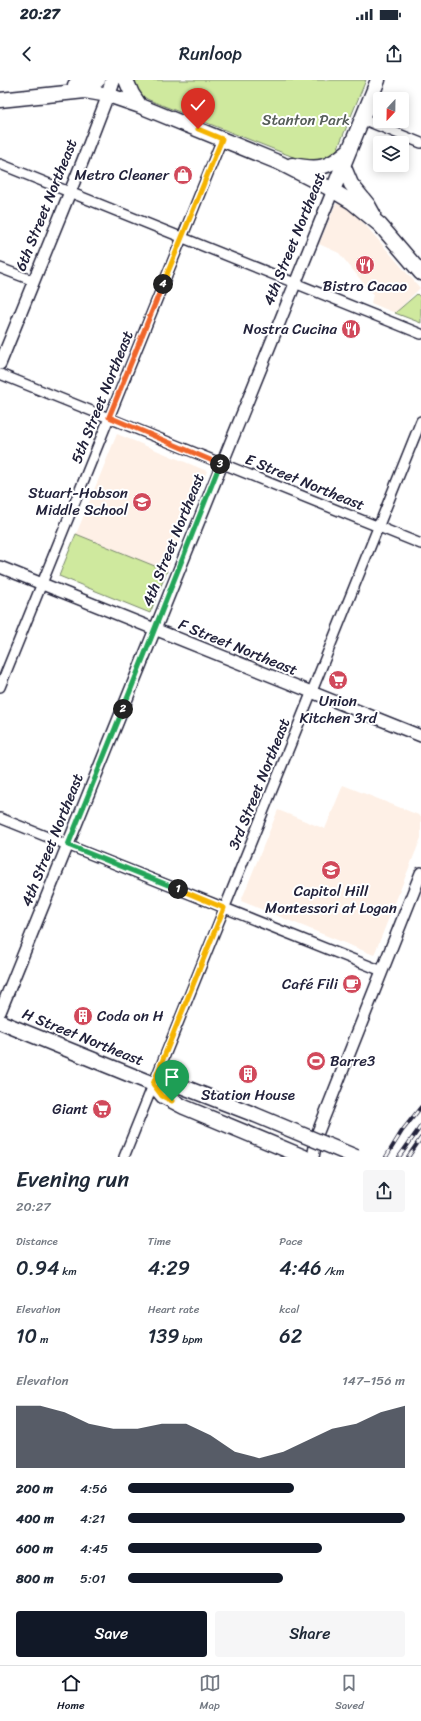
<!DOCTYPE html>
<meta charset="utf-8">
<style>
body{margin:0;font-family:Sriracha,sans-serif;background:#f6f6f7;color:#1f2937;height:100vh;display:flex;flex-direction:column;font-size:15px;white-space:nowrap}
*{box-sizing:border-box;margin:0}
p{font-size:13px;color:#747a83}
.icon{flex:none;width:22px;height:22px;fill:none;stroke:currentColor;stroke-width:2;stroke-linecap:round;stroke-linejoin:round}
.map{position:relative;height:1077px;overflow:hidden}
.panel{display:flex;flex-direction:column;background:#fff;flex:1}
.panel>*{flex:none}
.needle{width:26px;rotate:202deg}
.controls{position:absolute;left:373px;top:12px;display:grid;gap:8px}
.controls a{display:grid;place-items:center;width:36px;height:36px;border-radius:4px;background:#fff;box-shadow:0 2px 10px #0003;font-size:20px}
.pin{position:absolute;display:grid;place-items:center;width:34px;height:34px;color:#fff;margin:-41px -17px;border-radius:50% 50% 50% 0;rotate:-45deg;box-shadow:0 0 4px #0007}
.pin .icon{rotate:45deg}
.km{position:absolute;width:20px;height:20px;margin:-10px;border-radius:50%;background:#222;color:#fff;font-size:11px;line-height:20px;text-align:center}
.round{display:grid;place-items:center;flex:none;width:42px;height:42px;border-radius:4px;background:#f6f6f7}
.overview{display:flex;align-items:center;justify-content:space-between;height:68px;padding:0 16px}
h1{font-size:22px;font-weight:600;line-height:30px}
.stats{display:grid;grid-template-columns:repeat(3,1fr);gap:6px;height:68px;padding:4px 16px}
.stats div{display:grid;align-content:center}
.stats b{font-size:20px;font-weight:600}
.stats small{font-size:11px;font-weight:400}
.stats p{font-size:11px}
.chart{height:112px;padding:8px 16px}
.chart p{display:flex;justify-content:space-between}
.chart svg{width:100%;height:72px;margin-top:4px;fill:#111827;opacity:.7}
.cta{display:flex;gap:8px;margin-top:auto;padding:8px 16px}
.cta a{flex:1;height:46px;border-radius:4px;background:#111827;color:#fff;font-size:16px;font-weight:600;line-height:46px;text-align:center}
.cta a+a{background:#f6f6f7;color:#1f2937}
ul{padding:0 16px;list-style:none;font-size:13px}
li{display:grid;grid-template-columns:64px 48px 1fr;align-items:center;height:30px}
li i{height:10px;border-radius:5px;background:#111827}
.status{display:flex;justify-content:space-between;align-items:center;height:28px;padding:0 20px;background:#fff;direction:ltr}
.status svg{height:11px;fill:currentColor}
header{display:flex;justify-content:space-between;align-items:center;height:52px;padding:0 16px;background:#fff;font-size:18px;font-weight:600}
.dock{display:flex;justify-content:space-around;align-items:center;height:56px;border-top:1px solid #e0e1e3;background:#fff;font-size:11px;color:#747a83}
.dock a{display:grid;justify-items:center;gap:2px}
.dock .current{color:#111827}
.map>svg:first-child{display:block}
.built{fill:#fef0e6}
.green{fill:#cfe99e;stroke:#78866c}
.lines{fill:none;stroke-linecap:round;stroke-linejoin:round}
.minor-casing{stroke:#22223b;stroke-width:12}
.tertiary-casing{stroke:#22223b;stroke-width:14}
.primary-casing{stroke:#22223b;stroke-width:17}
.minor{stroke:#fff;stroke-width:9}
.tertiary{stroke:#fff;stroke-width:11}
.primary{stroke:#fff;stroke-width:14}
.rail-casing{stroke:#22223b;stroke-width:4}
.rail{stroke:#fff;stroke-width:2.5;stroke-dasharray:8;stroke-linecap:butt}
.primary-bridge-casing{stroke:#22223b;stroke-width:17;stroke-linecap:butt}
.primary-bridge{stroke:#fff;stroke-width:14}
.split-1-casing{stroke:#fff;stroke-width:8}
.split-2-casing{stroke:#fff;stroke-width:8}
.split-3-casing{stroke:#fff;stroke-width:8}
.split-4-casing{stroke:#fff;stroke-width:8}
.split-5-casing{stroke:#fff;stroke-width:8}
.split-1{stroke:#f5b400;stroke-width:5}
.split-2{stroke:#22a559;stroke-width:5}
.split-3{stroke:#22a559;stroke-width:5}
.split-4{stroke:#f0652b;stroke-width:5}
.split-5{stroke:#f5b400;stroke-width:5}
.labels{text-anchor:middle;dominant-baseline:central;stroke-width:4;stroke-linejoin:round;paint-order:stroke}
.park-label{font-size:15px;fill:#565e59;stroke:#fff}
.poi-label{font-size:15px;fill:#22223b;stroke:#fff;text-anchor:end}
.street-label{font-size:15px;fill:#22223b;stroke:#fff}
</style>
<div class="status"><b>20:27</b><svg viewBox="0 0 49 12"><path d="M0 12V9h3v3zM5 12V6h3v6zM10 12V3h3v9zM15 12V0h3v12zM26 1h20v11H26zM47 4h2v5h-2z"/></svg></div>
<header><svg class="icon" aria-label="back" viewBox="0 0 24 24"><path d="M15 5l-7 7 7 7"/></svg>Runloop<svg class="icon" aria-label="share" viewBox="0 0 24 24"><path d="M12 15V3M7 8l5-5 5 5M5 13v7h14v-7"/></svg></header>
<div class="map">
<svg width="421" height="1077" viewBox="0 0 421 1077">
<rect width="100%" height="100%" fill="#fff"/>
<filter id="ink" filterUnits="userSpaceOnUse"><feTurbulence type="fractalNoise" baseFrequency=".025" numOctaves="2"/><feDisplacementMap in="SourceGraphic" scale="8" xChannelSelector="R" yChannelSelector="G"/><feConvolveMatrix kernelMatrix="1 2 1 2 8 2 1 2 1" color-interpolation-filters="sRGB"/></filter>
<g filter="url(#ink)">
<path class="built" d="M340,123L354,132L420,208L395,233L371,223L373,215L339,173L319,164L334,128L336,124Z
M117,354L207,391L150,533L59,496Z
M343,705L421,736V758L374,875L241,821L278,730L325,749Z"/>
<path class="green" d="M131,0H366L337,70C327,82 321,83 306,82L149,20L139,14Z
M417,214L421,218V243L395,233Z
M76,454L167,491L150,533L59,496Z"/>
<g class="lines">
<defs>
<path id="minor" d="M362,39L421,63
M0,84L421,254
M0,188L34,201
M0,294L421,464
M0,607L222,59
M0,738L382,891
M124,1077L421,341"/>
<path id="tertiary" d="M0,284L83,80L108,15
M0,487L421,656
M0,932L333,110
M313,1077L318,1052L421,793"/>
<path id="primary" d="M126,0L132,14L140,26
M75,5L98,0
M108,15L113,0
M0,20L85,11L108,15L140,26L280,83L327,107L352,122L380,145L421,193
M292,85C319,90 327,89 348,71
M343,85L351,104L368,125L373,134
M333,110L378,0
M0,942L153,1004L168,1001L253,1034
M153,1004L163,1016L184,1027L304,1077"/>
</defs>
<use href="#minor" class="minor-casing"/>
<use href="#tertiary" class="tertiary-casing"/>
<use href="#primary" class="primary-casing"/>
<use href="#minor" class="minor"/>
<use href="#tertiary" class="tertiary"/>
<use href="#primary" class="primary"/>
<defs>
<path id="rail" d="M386,1077L402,1051L421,1027
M399,1077L421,1046
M408,1077L421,1058"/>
</defs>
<use href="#rail" class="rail-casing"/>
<use href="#rail" class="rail"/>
<defs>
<path id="primary-bridge" d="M253,1034L356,1077"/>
</defs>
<use href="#primary-bridge" class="primary-bridge-casing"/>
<use href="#primary-bridge" class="primary-bridge"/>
</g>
</g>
<g class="lines" filter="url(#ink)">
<defs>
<path id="split-1" d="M172,1021L162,1016L153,1004L224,828L178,809"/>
<path id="split-2" d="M123,629L68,765L178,809"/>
<path id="split-3" d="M123,629L220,384"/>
<path id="split-4" d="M163,204L109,337L220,384"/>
<path id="split-5" d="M163,204L222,59L198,49"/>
</defs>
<use href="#split-1" class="split-1-casing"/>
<use href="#split-2" class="split-2-casing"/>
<use href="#split-3" class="split-3-casing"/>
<use href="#split-4" class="split-4-casing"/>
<use href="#split-5" class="split-5-casing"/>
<use href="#split-1" class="split-1"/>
<use href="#split-2" class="split-2"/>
<use href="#split-3" class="split-3"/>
<use href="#split-4" class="split-4"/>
<use href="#split-5" class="split-5"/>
</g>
<defs>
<symbol id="shop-disc" viewBox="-11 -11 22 22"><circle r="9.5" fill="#d1495b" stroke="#fff"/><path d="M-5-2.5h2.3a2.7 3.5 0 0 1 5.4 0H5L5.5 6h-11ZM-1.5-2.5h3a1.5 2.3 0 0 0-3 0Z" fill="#fff"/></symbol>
<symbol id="restaurant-disc" viewBox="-11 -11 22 22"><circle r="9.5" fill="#d1495b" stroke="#fff"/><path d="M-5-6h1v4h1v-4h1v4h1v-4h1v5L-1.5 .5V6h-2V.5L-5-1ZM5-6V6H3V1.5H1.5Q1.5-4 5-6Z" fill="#fff"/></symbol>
<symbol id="school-disc" viewBox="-11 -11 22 22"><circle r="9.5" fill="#d1495b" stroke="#fff"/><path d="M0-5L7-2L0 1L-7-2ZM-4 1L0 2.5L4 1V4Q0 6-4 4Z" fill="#fff"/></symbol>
<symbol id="supermarket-disc" viewBox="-11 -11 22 22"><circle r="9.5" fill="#d1495b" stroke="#fff"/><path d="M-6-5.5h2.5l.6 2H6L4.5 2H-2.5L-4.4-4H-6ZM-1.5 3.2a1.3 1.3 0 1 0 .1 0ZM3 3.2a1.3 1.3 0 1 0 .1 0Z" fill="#fff"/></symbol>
<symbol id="cafe-disc" viewBox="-11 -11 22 22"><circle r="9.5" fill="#d1495b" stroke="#fff"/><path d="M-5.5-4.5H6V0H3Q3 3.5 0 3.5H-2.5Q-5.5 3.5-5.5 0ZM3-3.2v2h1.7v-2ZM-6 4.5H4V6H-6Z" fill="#fff"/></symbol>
<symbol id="building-disc" viewBox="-11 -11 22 22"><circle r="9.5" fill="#d1495b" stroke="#fff"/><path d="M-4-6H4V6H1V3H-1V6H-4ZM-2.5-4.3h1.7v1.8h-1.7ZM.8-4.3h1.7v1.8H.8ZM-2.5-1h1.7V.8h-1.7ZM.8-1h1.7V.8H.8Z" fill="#fff"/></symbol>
<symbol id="stadium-disc" viewBox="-11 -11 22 22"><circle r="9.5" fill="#d1495b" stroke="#fff"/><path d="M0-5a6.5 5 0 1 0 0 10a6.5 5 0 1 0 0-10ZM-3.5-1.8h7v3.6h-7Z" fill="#fff"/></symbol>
</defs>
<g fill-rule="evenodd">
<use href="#shop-disc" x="172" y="84" width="22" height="22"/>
<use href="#restaurant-disc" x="354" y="174" width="22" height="22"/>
<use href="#restaurant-disc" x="340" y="238" width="22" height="22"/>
<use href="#school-disc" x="131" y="411" width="22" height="22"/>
<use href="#supermarket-disc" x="327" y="589" width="22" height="22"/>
<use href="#school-disc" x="320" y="779" width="22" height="22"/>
<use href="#cafe-disc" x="341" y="893" width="22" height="22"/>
<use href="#building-disc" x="72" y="925" width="22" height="22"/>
<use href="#stadium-disc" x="305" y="970" width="22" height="22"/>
<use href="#building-disc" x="237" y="983" width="22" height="22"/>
<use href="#supermarket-disc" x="91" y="1018" width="22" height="22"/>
</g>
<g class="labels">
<g class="park-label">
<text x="306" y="40">Stanton Park</text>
</g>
<g class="poi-label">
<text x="169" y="95">Metro Cleaner</text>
<text x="365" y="206" text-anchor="middle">Bistro Cacao</text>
<text x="337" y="249">Nostra Cucina</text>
<text x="128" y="413">Stuart-Hobson<tspan x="128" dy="17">Middle School</tspan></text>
<text x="338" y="621" text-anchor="middle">Union<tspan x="338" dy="17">Kitchen 3rd</tspan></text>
<text x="331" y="811" text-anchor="middle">Capitol Hill<tspan x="331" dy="17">Montessori at Logan</tspan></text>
<text x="338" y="904">Café Fili</text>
<text x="97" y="936" text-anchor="start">Coda on H</text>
<text x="330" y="981" text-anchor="start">Barre3</text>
<text x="248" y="1015" text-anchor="middle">Station House</text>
<text x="88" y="1029">Giant</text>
</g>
<g class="street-label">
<text transform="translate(46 125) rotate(-68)">6th Street Northeast</text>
<text transform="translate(294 159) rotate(-68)">4th Street Northeast</text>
<text transform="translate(102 317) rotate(-68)">5th Street Northeast</text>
<text transform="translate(305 402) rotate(22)">E Street Northeast</text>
<text transform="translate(173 460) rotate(-68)">4th Street Northeast</text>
<text transform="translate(238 567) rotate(22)">F Street Northeast</text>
<text transform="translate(259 704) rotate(-68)">3rd Street Northeast</text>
<text transform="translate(52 760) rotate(-68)">4th Street Northeast</text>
<text transform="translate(83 957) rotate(22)">H Street Northeast</text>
</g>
</g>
</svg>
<div class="controls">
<a><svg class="needle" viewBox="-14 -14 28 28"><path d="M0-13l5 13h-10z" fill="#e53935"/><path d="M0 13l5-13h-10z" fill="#747a83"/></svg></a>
<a><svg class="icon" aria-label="layers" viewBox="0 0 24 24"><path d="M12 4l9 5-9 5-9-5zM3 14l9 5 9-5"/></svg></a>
</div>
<div class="pin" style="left:172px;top:1021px;background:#1e9e55"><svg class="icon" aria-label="arrive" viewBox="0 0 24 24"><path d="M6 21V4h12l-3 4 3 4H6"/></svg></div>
<div class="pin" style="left:198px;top:49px;background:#d93025"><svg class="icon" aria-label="check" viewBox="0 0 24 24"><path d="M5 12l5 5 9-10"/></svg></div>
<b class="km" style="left:178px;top:809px">1</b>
<b class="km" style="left:123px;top:629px">2</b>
<b class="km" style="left:220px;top:384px">3</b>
<b class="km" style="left:163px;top:204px">4</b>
</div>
<section class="panel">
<div class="overview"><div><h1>Evening run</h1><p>20:27</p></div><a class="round"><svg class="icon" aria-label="share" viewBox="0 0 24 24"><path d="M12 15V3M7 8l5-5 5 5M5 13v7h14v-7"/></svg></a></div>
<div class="stats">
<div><p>Distance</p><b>0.94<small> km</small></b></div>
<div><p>Time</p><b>4:29</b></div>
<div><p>Pace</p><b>4:46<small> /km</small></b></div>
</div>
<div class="stats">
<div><p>Elevation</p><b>10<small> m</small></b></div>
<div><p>Heart rate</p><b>139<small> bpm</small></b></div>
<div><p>kcal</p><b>62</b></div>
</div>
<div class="chart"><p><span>Elevation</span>147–156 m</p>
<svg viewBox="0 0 160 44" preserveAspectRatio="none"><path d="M0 44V6L10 6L20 10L30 17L40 20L50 20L60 17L70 17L80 24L90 34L100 38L110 34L120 27L130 20L140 17L150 10L160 6V44z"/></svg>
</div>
<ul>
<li><b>200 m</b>4:56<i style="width:60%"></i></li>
<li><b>400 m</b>4:21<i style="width:100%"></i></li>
<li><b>600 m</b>4:45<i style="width:70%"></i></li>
<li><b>800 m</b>5:01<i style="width:56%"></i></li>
</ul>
<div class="cta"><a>Save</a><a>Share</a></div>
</section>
<nav class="dock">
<a class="current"><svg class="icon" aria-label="home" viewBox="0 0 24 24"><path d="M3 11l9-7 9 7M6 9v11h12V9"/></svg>Home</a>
<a><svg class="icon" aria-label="map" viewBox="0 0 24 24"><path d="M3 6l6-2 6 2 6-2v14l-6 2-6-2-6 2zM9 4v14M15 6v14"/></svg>Map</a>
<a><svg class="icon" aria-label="saved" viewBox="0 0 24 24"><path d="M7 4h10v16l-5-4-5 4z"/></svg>Saved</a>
</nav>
